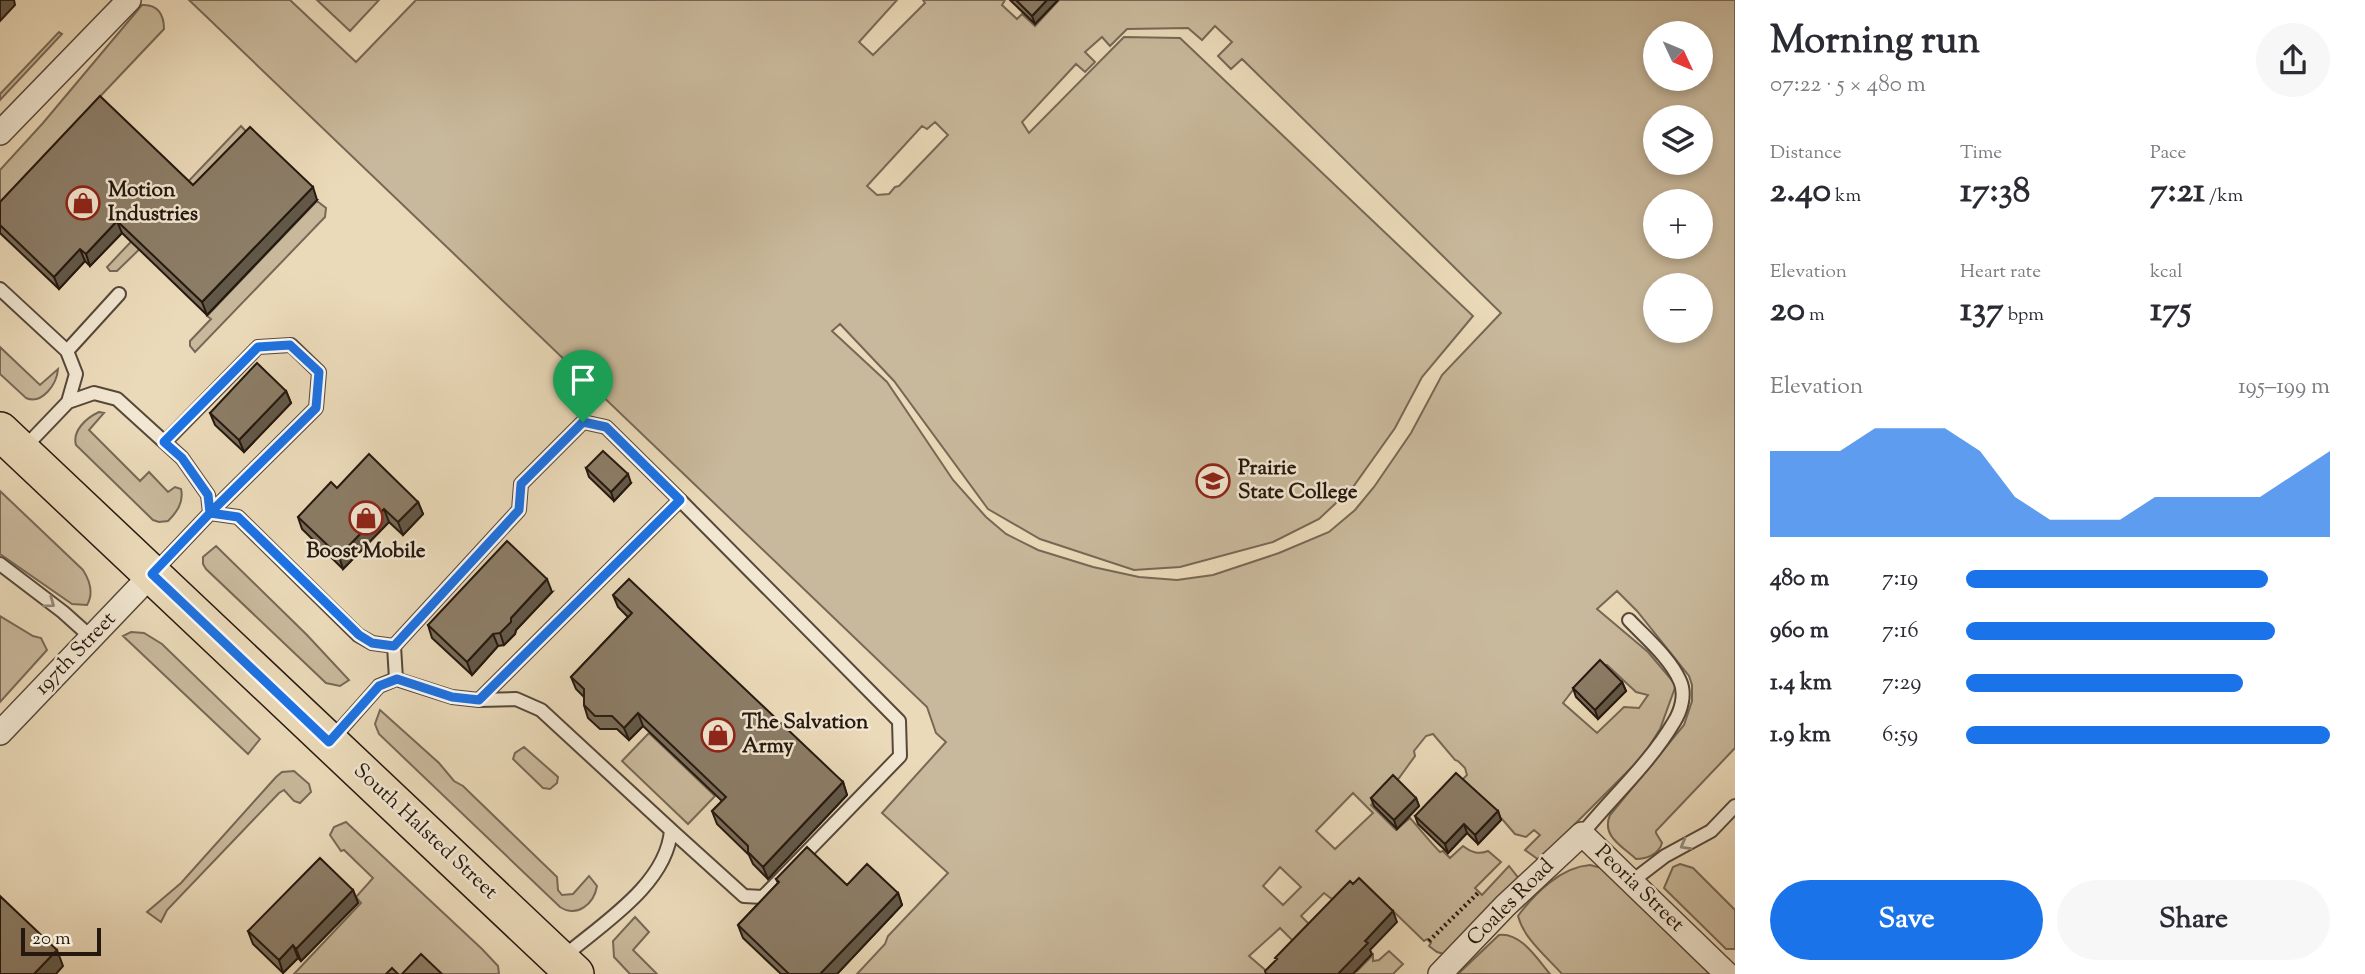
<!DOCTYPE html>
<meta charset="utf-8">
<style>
body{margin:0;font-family:"Sorts Mill Goudy",serif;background:#f7f7f7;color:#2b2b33;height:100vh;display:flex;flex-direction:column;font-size:26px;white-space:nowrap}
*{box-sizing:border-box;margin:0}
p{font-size:23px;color:#7c7c81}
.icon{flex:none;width:38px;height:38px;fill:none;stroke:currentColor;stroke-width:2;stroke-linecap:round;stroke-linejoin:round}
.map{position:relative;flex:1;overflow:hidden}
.sheet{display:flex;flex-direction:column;background:#fff;width:630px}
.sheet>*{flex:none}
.needle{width:46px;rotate:134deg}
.tools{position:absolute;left:1643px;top:21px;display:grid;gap:14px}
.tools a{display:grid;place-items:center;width:70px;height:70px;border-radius:50%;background:#fff;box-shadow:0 4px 10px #0003;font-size:35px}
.scale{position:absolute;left:21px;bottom:18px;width:80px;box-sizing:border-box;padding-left:7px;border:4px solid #25180f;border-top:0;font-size:19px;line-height:24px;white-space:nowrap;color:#25180f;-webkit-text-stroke:5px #f2e7d2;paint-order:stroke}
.pin{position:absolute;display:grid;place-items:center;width:60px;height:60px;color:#fff;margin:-72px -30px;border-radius:50% 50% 50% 0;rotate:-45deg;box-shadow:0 0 7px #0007}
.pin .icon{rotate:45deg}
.round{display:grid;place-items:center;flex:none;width:74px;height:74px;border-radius:37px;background:#f7f7f7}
.head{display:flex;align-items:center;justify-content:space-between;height:119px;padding:0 35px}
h1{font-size:38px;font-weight:700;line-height:52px}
.metrics{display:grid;grid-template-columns:repeat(3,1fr);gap:10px;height:119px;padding:7px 35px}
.metrics div{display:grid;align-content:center}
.metrics b{font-size:35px;font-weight:700}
.metrics small{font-size:19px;font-weight:400}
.metrics p{font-size:19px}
.chart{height:196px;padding:14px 35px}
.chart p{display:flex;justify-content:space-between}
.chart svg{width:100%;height:126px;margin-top:7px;fill:#1a73e8;opacity:.7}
.button{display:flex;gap:14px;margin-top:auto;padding:14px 35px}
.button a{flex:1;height:80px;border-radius:42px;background:#1a73e8;color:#fff;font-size:28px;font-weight:700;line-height:80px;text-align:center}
.button a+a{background:#f7f7f7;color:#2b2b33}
ul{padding:0 35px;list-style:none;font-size:23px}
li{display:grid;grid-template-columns:112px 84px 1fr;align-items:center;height:52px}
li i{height:18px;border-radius:9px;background:#1a73e8}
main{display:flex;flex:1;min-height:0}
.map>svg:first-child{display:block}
.green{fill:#c9b99c;stroke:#776856;stroke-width:2;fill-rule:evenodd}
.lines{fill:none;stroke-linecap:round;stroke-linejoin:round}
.lane-casing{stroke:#56483a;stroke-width:16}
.street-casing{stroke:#56483a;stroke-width:26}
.primary-casing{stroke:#25180f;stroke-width:40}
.path{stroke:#25180f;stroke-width:4.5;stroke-dasharray:2 3.5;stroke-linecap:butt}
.lane{stroke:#f2e7d2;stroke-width:12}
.street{stroke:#f2e7d2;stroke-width:23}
.primary{stroke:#ebdab9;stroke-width:37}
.wall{fill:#786c59;stroke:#25180f;stroke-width:2}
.shaded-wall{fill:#625848;stroke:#25180f;stroke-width:2}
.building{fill:#8c7d67;stroke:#25180f;stroke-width:2}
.oneway{stroke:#968a7a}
.route-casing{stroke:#fff;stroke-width:14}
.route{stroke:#1a73e8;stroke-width:9}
.labels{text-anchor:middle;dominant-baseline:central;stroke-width:5;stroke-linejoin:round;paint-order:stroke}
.poi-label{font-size:21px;font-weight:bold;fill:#25180f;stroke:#f2e7d2;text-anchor:start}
.street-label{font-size:21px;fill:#25180f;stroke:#f2e7d2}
</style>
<main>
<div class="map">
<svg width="1735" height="974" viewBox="0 0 1735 974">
<rect width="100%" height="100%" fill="#ebdab9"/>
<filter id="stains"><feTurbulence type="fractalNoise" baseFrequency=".00286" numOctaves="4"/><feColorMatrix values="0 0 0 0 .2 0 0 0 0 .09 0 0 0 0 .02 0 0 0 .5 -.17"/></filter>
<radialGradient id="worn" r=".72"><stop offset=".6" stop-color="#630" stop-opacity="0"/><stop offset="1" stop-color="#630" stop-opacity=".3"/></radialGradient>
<path class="green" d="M189,0H290L356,62L416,0H897L859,42L873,55L925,3L923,0H1005L1002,5L1017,19L1022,14L1035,26L1059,0H1735V748L1656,831V833L1662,843C1659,854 1647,859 1636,859C1622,846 1601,836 1610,815L1684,725L1692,701V685L1689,676L1637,611L1617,591L1597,609L1648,652L1676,685L1660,729L1643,756L1539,860L1525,850L1540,835L1534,830L1526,837L1515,834L1502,819L1460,782L1467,775L1465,768L1458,761L1455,760L1433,734L1426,736L1414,751L1415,756L1399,778L1371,805L1396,830L1410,818C1421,830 1429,841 1440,852L1443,851L1450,858L1463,846C1471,852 1478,855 1488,851L1501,862L1475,888L1482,895L1509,866L1520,880L1447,955L1437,952L1429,946L1431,943L1427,939L1424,941L1360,879L1337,903L1324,893L1301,916L1325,940L1297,945L1280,928L1249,956L1270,974H857L885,944L888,936L948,873L882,813L946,742L936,733L927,707ZM1215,26L1232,42L1218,56L1231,69L1242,59L1501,313L1442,375L1411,433L1374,487L1355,510L1329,532L1279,553L1213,575L1177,580L1139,577L1093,567L1038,550L1006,534L986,517L953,480L887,382L832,331L840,324L894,381L988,509L1040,539L1134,570L1180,567L1273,542L1319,519L1353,487L1395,428L1422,377L1473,316L1180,38L1124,37L1029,133L1022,122L1076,64L1085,72L1095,62L1085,52L1102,37L1110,46L1127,29L1188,28L1202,40ZM1656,33H1701V79H1656ZM1656,117H1701V163H1656ZM935,122L948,135L899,186L895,187L889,194L877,195L867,186L922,126L927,129ZM1656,201H1701V247H1656ZM1656,285H1701V331H1656ZM1607,665L1636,692L1648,695L1639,708L1624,707L1597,733L1563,703C1577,685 1585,671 1607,665ZM1353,793L1373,813L1335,849L1316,831ZM1280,867L1301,887L1283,905L1263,886Z
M317,0H379L350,31Z
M142,5C158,4 164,15 164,29L0,202V170L43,123Z
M59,32L62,34L0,100V94Z
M241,126L253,139L117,271H110L107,267Z
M317,201L326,208L325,217L195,352L190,346V341L211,319L207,316Z
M0,347L40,385L58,369C57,384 42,405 26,398L0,374Z
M99,412L104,413L89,430L140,481L149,472L168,492L175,487L181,489C184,502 177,512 168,521L159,522L153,520L76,445C72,431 86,418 99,412Z
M0,491L83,570C90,581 94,593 87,605L72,604L0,554Z
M216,546L307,635L349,680L340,686L326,683L206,569L203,564V557Z
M0,616L33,636L41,638L47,650L0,702Z
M131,632L144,633L162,644L260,739L248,754L123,636Z
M380,710L439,763L454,781L463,786L557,877L558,890L562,895L573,894L589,876L597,886C594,904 577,918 560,907L379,734L375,724Z
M649,733L715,796L688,824L622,761Z
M524,747L558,777L557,783L550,789L543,788L513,759L515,753Z
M294,771L309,784L311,792L300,803L294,801L284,790L279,793L167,910L161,922L147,912L181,883L276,777L282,772Z
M346,822L482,949L498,966L499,974H294L361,903L356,897L373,878L344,850L341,851L330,835L334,827Z
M1680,864L1693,868L1735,910V949H1726L1664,888L1673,867Z
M1590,865L1613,871L1717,974H1562C1547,957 1524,939 1518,916C1535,893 1561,867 1590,865Z
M635,917L649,932L633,950L657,974H630L614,957L613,941Z
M1499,935C1521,932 1538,960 1550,974H1458Z
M1331,946L1357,971L1373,955V961L1379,960L1389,951L1403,964L1393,974H1349Z"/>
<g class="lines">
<defs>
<path id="lane" d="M0,289L67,351
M68,402L94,393L117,399L182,458L208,495L210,513L155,571
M165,442L258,347L291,345L319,372L316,408L210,513
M24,448L68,402L76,374L67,351L119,294
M210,513L238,517L358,635L372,643L394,646
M0,564L63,612L92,638
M396,679L394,646L519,510L521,484L583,422L606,427L680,500
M479,700L680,500L899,721L900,756L763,897L744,896L671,830
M332,739L379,686L396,679L452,697L479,700L516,699L541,710L671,830C667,884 602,924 563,957
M1582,834C1612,797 1650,763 1674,722C1681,711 1686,694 1680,681C1670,658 1646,638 1629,620
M1631,882L1665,856L1711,831L1735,806"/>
<path id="street" d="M0,133L129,0
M0,733L152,574
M1440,974L1505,906L1582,834L1727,974"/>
<path id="primary" d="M0,431L575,974"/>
</defs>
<use href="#lane" class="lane-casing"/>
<use href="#street" class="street-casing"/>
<use href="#primary" class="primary-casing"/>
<path class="path" d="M1429,941L1480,891"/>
<use href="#lane" class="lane"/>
<use href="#street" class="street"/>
<use href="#primary" class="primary"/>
</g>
<path class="wall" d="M1010,0H1058L1035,24Z
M193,185L317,200L207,315L122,233L90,266L85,261L59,289L0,233V202Z
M286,391L291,403L244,452L215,425L210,413Z
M586,468L631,483L614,501L589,477Z
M337,488L418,502L423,514L403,535L389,522L343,569L302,529L298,517Z
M552,592L516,630L515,634L504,645L498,646L472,675L432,638L428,625Z
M613,595L843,782L847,795L768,879L753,864L749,855L717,824L712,811L722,801L643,726L629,740L617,729H600L588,718L584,705V697L576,689L571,677L628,617L618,607Z
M1622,682L1626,691L1598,719L1576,697L1573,688Z
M1371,798H1416L1419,806L1397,829L1374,806Z
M1498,811L1501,820L1478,844L1467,833L1448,853L1418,824L1415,816Z
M776,879L847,885L898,893L902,905L837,974H781L743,938L738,925L778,883Z
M353,890L358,903L301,961L298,958L283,973L253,944L248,931Z"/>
<path class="shaded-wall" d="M0,0H14L15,5L0,21Z
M1047,0H1058L1035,24L1032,16Z
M313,187L317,200L207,315L202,302Z
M117,221L122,233L90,266L86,254Z
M80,249L85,261L59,289L54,277Z
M286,391L291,403L244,452L239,440Z
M628,474L631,483L614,501L611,492Z
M418,502L423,514L403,535L398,522Z
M384,509L389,522L343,569L339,556Z
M547,579L552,592L516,630L515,634L504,645L500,633L511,618Z
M493,634L498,646L472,675L467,662Z
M1622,682L1626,691L1598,719L1595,710Z
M638,713L643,726L629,740L624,728Z
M843,782L847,795L768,879L763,867Z
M1416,798L1419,806L1397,829L1394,820Z
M1498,811L1501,820L1478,844L1475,835Z
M1464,824L1467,833L1448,853L1445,844Z
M353,890L358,903L301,961L296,949Z
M898,893L902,905L837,974H820Z
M1393,911L1397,922L1370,950L1372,954L1353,974H1338L1365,941Z
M293,945L298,958L283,973L279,960Z
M57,950L63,966L56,974H34Z"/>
<path class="building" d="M1016,0H1047L1032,16Z
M100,96L193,185L250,127L313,187L202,302L117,221L86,254L80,249L54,277L0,225V202Z
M257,363L286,391L239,440L210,413Z
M603,451L628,474L611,492L586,468Z
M369,454L418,502L398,522L384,509L339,556L298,517L331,482L337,488Z
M507,541L547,579L511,618V622L500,633L493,634L467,662L428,625Z
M629,579L843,782L763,867L748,852V846L712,811L726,797L638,713L624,728L612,716H595L584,705V689L571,677L632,613L613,595Z
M1600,660L1622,682L1595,710L1573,688Z
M1456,773L1498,811L1475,835L1464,824L1445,844L1415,816Z
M1393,775L1416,798L1394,820L1371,798Z
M807,847L847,885L867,864L898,893L820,974H789L738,925L779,882L776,879Z
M320,858L353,890L296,949L293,945L279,960L248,931Z
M1359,878L1393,911L1365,941L1368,943L1338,974H1266L1265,971L1277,959L1275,958L1350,881L1353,884Z
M0,896L57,950L34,974H0Z
M421,954L442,974H402Z
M392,968L398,974H386Z"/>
<defs><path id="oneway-chevron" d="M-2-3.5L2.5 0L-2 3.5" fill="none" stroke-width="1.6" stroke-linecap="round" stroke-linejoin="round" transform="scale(1.75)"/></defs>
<g class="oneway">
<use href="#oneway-chevron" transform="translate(50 603) rotate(36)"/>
<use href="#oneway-chevron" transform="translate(1685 845) rotate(151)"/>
</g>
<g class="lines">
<defs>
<path id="route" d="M583,422L521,484L519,510L394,646L372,643L359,635L238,517L210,513L316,408L319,372L290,345L258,347L164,442L182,458L208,495L210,513L152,574L329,742L379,686L397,679L452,697L479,700L680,500L606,427L583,422"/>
</defs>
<use href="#route" class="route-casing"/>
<use href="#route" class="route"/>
</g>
<defs>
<symbol id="shop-ring" viewBox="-11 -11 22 22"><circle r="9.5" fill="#f2e7d2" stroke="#8f2418" stroke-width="1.5"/><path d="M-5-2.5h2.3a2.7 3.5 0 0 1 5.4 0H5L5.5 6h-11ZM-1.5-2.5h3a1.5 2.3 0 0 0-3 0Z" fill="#8f2418"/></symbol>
<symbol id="university-ring" viewBox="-11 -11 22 22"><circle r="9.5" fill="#f2e7d2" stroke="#8f2418" stroke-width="1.5"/><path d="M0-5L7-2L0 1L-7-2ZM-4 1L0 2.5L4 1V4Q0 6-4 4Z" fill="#8f2418"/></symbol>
</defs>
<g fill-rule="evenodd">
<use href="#shop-ring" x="64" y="184" width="38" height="38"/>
<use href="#university-ring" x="1194" y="462" width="38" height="38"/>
<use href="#shop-ring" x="347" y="499" width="38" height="38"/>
<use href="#shop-ring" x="699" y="716" width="38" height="38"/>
</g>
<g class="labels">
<g class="poi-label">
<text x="108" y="191">Motion<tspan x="108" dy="24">Industries</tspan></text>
<text x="1238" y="469">Prairie<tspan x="1238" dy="24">State College</tspan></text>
<text x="366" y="552" text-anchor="middle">Boost Mobile</text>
<text x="742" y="723">The Salvation<tspan x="742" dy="24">Army</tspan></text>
</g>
<g class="street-label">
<text transform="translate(76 654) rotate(-46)">197th Street</text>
<text transform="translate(425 832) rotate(43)">South Halsted Street</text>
<text transform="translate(1639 889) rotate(44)">Peoria Street</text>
<text transform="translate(1511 903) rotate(-45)">Coales Road</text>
</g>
</g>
<rect width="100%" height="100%" filter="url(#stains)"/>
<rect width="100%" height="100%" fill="url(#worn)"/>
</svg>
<div class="tools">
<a><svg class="needle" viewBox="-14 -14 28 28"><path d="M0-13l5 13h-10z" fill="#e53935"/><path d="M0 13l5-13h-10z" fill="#7c7c81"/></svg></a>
<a><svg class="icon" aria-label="layers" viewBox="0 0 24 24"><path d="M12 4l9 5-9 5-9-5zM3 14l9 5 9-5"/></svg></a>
<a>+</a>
<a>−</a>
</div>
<div class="scale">20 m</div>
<div class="pin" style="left:583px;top:422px;background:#1e9e55"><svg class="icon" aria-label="arrive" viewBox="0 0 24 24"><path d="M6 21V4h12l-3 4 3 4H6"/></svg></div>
</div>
<section class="sheet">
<div class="head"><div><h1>Morning run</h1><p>07:22 · 5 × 480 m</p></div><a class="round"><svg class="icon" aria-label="share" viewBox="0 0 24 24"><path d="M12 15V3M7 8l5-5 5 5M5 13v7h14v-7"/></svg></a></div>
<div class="metrics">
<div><p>Distance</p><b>2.40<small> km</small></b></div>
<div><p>Time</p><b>17:38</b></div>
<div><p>Pace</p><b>7:21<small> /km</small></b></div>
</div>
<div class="metrics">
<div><p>Elevation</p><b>20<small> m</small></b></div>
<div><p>Heart rate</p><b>137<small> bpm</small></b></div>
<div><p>kcal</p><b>175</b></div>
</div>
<div class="chart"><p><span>Elevation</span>195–199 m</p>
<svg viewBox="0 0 160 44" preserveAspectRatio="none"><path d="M0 44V14L10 14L20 14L30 6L40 6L50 6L60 14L70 30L80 38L90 38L100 38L110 30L120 30L130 30L140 30L150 22L160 14V44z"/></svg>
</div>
<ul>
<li><b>480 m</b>7:19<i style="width:83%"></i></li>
<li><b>960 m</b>7:16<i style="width:85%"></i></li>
<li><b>1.4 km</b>7:29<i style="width:76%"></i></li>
<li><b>1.9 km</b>6:59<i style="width:100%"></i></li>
</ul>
<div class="button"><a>Save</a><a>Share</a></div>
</section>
</main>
